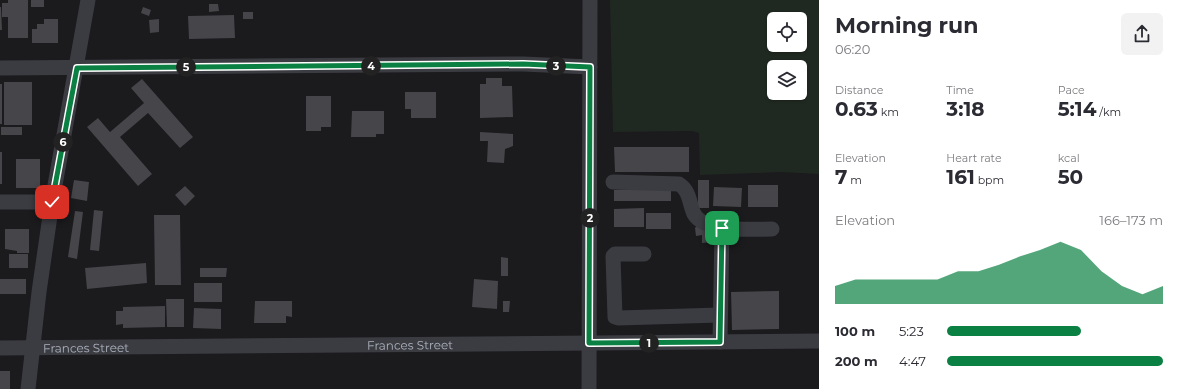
<!DOCTYPE html>
<meta charset="utf-8">
<style>
body{margin:0;font-family:Montserrat,sans-serif;background:#f2f2f3;color:#2b2b33;height:100vh;display:flex;flex-direction:column;font-size:15px;white-space:nowrap}
*{box-sizing:border-box;margin:0}
p{font-size:13px;color:#7c7c81}
.icon{flex:none;width:22px;height:22px;fill:none;stroke:currentColor;stroke-width:2;stroke-linecap:round;stroke-linejoin:round}
.map{position:relative;flex:1;overflow:hidden}
.details{display:flex;flex-direction:column;background:#fff;width:360px}
.details>*{flex:none}
.tools{position:absolute;left:767px;top:12px;display:grid;gap:8px}
.tools a{display:grid;place-items:center;width:40px;height:40px;border-radius:6px;background:#fff;box-shadow:0 1px 3px #0004;font-size:20px}
.pin{position:absolute;display:grid;place-items:center;width:34px;height:34px;color:#fff;margin:-17px;border-radius:8px;box-shadow:0 2px 6px #0006}
.km{position:absolute;width:20px;height:20px;margin:-10px;border-radius:50%;background:#222;color:#fff;font-size:11px;line-height:20px;text-align:center}
.round{display:grid;place-items:center;flex:none;width:42px;height:42px;border-radius:6px;background:#f2f2f3}
.summary{display:flex;align-items:center;justify-content:space-between;height:68px;padding:0 16px}
h1{font-size:22px;font-weight:700;line-height:30px}
.figures{display:grid;grid-template-columns:repeat(3,1fr);gap:6px;height:68px;padding:4px 16px}
.figures div{display:grid;align-content:center}
.figures b{font-size:20px;font-weight:700}
.figures small{font-size:11px;font-weight:400}
.figures p{font-size:11px}
.chart{height:112px;padding:8px 16px}
.chart p{display:flex;justify-content:space-between}
.chart svg{width:100%;height:72px;margin-top:4px;fill:#0b8043;opacity:.7}
ul{padding:0 16px;list-style:none;font-size:13px}
li{display:grid;grid-template-columns:64px 48px 1fr;align-items:center;height:30px}
li i{height:10px;border-radius:5px;background:#0b8043}
main{display:flex;flex:1;min-height:0}
.map>svg:first-child{display:block}
.green{fill:#202921;fill-rule:evenodd}
.building{fill:#45454a}
.lines{fill:none;stroke-linecap:round;stroke-linejoin:round}
.minor{stroke:#3b3c42;stroke-width:15}
.route-casing{stroke:#fff;stroke-width:8}
.route{stroke:#0b8043;stroke-width:5}
.labels{text-anchor:middle;dominant-baseline:central;stroke-width:3;stroke-linejoin:round;paint-order:stroke}
.street-label{font-size:12px;fill:#acb1bd;stroke:#161518}
</style>
<main>
<div class="map">
<svg width="819" height="389" viewBox="0 0 819 389">
<rect width="100%" height="100%" fill="#1b1a1d"/>
<path class="green" d="M610,0H819V174L781,172L700,175L699,133L692,131L613,132ZM774,19H800V45H774ZM774,67H800V93H774Z"/>
<path class="building" d="M8,0H28V38H8V17H2V3H8Z
M31,0H44V7H31Z
M209,4H218L219,11L209,12Z
M0,7H1L2,30H0Z
M143,7L151,10L149,16L141,13Z
M243,12H253V19H243Z
M234,15L235,38L189,39L188,16Z
M44,19H58V43H32V29H37V24H44Z
M159,19V32L150,33L149,20Z
M486,78H502V86H512L513,117L480,118V84H486Z
M142,79L193,137L180,148L148,113L120,137L152,174L138,186L87,127L98,118L110,132L144,103L131,88Z
M4,82H32V125H4Z
M0,84H2V124H0Z
M405,92H436V118H411V109H405Z
M306,96H331V127H321V131H306Z
M352,111H384V134H376V137H351Z
M1,127H22V135H1Z
M480,132L513,134V146L505,149L504,163L487,162L488,141H480Z
M614,147H689V172H615Z
M0,152H2V184H0Z
M16,159H40V188H16Z
M74,180L89,182L87,201L71,198Z
M698,180H709V208H698Z
M748,185H778V207H748Z
M185,186L195,196L185,206L175,195Z
M714,187L742,188L741,207L713,206Z
M671,189V201H614V190Z
M644,208V227H614V209Z
M94,210L103,211L99,251L90,250Z
M75,211L83,212L77,259L68,257Z
M646,213H671V229H646Z
M154,215H180L181,285H155Z
M698,224L712,227L713,242L702,243V235L696,236L695,228Z
M5,229H29V253H17V251L5,249Z
M9,254H28V268H9Z
M501,257L508,258V276H501Z
M146,263L147,283L87,289L85,268Z
M200,268H227L226,277H200Z
M0,279H26V294H0Z
M474,279L498,281L497,309L472,307Z
M194,283H222V302H194Z
M779,291V329L732,330L731,292Z
M166,299H184V327H167Z
M255,301H292V317L286,316V323H254Z
M503,301H510L509,312H503Z
M165,306V327L123,328V324L116,325V311H123V307Z
M194,308L221,309V329L193,328Z
M0,371H10V389H0Z"/>
<g class="lines">
<g class="minor">
<path d="M0,68L523,64L590,67"/>
<path d="M613,182L679,184C690,191 689,203 694,214C705,233 752,229 772,229"/>
<path d="M0,202H52"/>
<path d="M644,254H615L613,256L615,317L618,318L720,315"/>
<path d="M720,342L722,228"/>
<path id="s1" d="M0,348L819,341"/>
<path d="M28,389L39,292L52,202L88,0"/>
<path d="M589,389L590,0"/>
</g>
</g>
<g class="lines">
<defs>
<path id="route" d="M52,202L77,68L523,64L590,67L589,343L720,342L722,228"/>
</defs>
<use href="#route" class="route-casing"/>
<use href="#route" class="route"/>
</g>
<g class="labels">
<g class="street-label">
<text stroke="none"><textPath href="#s1" startOffset="410">Frances Street</textPath></text>
<text stroke="none"><textPath href="#s1" startOffset="86">Frances Street</textPath></text>
</g>
</g>
</svg>
<div class="tools">
<a><svg class="icon" aria-label="locate" viewBox="0 0 24 24"><circle cx="12" cy="12" r="6"/><path d="M12 2v4M12 18v4M2 12h4M18 12h4"/></svg></a>
<a><svg class="icon" aria-label="layers" viewBox="0 0 24 24"><path d="M12 4l9 5-9 5-9-5zM3 14l9 5 9-5"/></svg></a>
</div>
<div class="pin" style="left:722px;top:228px;background:#1e9e55"><svg class="icon" aria-label="arrive" viewBox="0 0 24 24"><path d="M6 21V4h12l-3 4 3 4H6"/></svg></div>
<div class="pin" style="left:52px;top:202px;background:#d93025"><svg class="icon" aria-label="check" viewBox="0 0 24 24"><path d="M5 12l5 5 9-10"/></svg></div>
<b class="km" style="left:649px;top:343px">1</b>
<b class="km" style="left:590px;top:218px">2</b>
<b class="km" style="left:556px;top:66px">3</b>
<b class="km" style="left:371px;top:66px">4</b>
<b class="km" style="left:186px;top:67px">5</b>
<b class="km" style="left:63px;top:142px">6</b>
</div>
<section class="details">
<div class="summary"><div><h1>Morning run</h1><p>06:20</p></div><a class="round"><svg class="icon" aria-label="share" viewBox="0 0 24 24"><path d="M12 15V3M7 8l5-5 5 5M5 13v7h14v-7"/></svg></a></div>
<div class="figures">
<div><p>Distance</p><b>0.63<small> km</small></b></div>
<div><p>Time</p><b>3:18</b></div>
<div><p>Pace</p><b>5:14<small> /km</small></b></div>
</div>
<div class="figures">
<div><p>Elevation</p><b>7<small> m</small></b></div>
<div><p>Heart rate</p><b>161<small> bpm</small></b></div>
<div><p>kcal</p><b>50</b></div>
</div>
<div class="chart"><p><span>Elevation</span>166–173 m</p>
<svg viewBox="0 0 160 44" preserveAspectRatio="none"><path d="M0 44V33L10 29L20 29L30 29L40 29L50 29L60 24L70 24L80 20L90 15L100 11L110 6L120 11L130 24L140 33L150 38L160 33V44z"/></svg>
</div>
<ul>
<li><b>100 m</b>5:23<i style="width:62%"></i></li>
<li><b>200 m</b>4:47<i style="width:100%"></i></li>
</ul>
</section>
</main>
